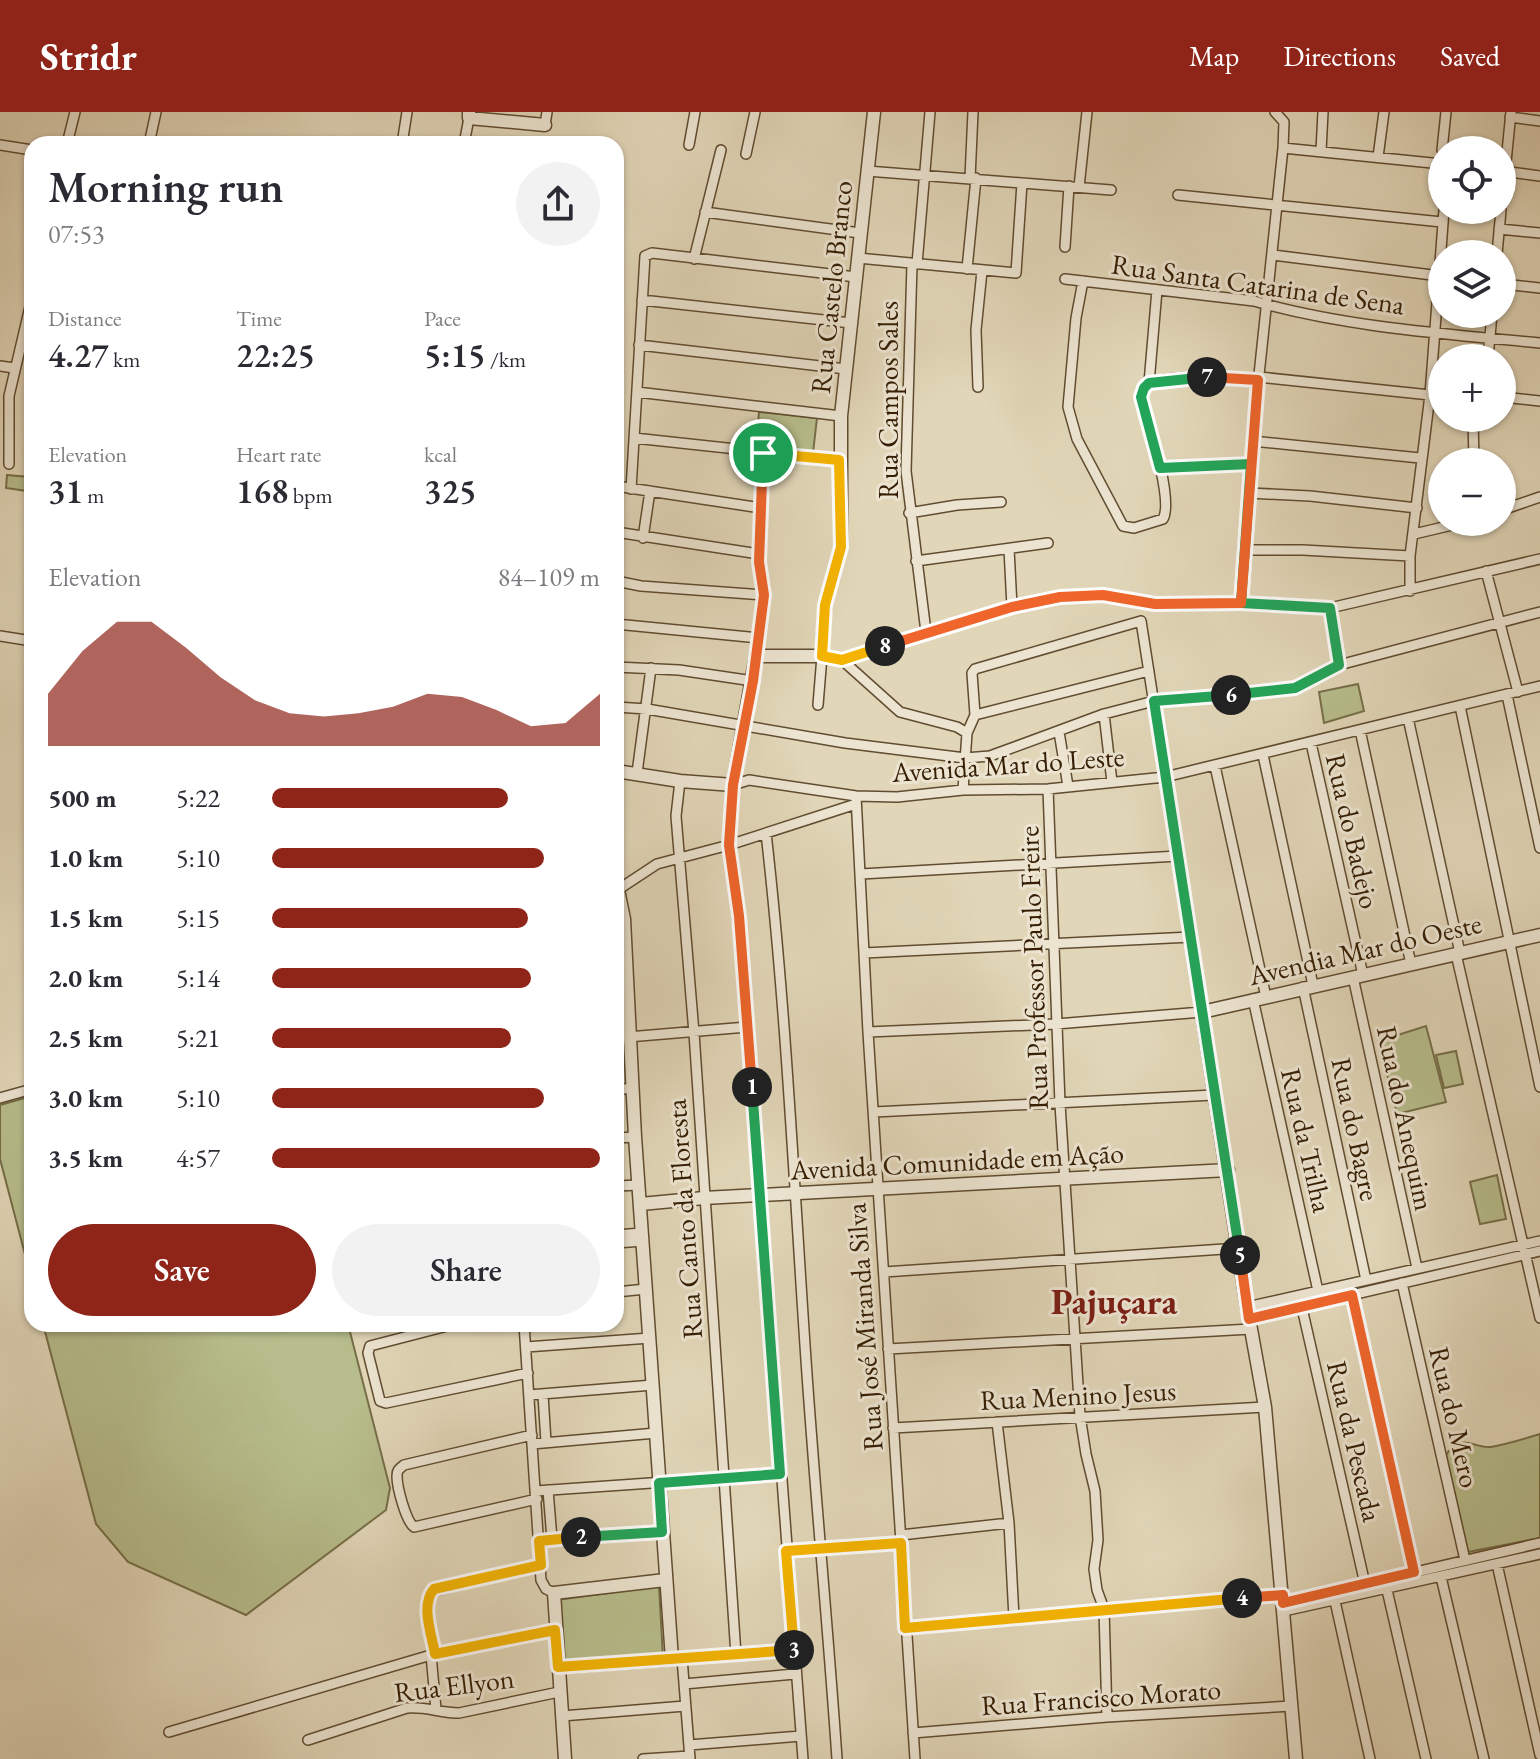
<!DOCTYPE html>
<meta charset="utf-8">
<style>
body{margin:0;font-family:"EB Garamond",serif;background:#f2f2f3;color:#2b2b33;height:100vh;display:flex;flex-direction:column;font-size:30px;white-space:nowrap}
*{box-sizing:border-box;margin:0}
p{font-size:26px;color:#7c7c81}
.icon{flex:none;width:44px;height:44px;fill:none;stroke:currentColor;stroke-width:2;stroke-linecap:round;stroke-linejoin:round}
.map{position:relative;flex:1;overflow:hidden}
.drawer{position:absolute;left:24px;top:24px;width:600px;height:1196px;display:flex;flex-direction:column;background:#fff;border-radius:24px;box-shadow:0 2px 6px #0004}
.drawer>*{flex:none}
.fabs{position:absolute;left:1428px;top:24px;display:grid;gap:16px}
.fabs a{display:grid;place-items:center;width:88px;height:88px;border-radius:50%;background:#fff;box-shadow:0 2px 6px #0004;font-size:40px}
.pin{position:absolute;display:grid;place-items:center;width:68px;height:68px;color:#fff;margin:-34px;border:4px solid #fff;border-radius:50%;box-shadow:0 2px 8px #0007}
.km{position:absolute;width:40px;height:40px;margin:-20px;border-radius:50%;background:#222;color:#fff;font-size:22px;line-height:40px;text-align:center}
.round{display:grid;place-items:center;flex:none;width:84px;height:84px;border-radius:42px;background:#f2f2f3}
.headline{display:flex;align-items:center;justify-content:space-between;height:136px;padding:0 24px}
h1{font-size:44px;font-weight:600;line-height:60px}
.figures{display:grid;grid-template-columns:repeat(3,1fr);gap:12px;height:136px;padding:8px 24px}
.figures div{display:grid;align-content:center}
.figures b{font-size:34px;font-weight:600}
.figures small{font-size:22px;font-weight:400}
.figures p{font-size:22px}
.chart{height:224px;padding:16px 24px}
.chart p{display:flex;justify-content:space-between}
.chart svg{width:100%;height:144px;margin-top:8px;fill:#8f2418;opacity:.7}
.action{display:flex;gap:16px;margin-top:auto;padding:16px 24px}
.action a{flex:1;height:92px;border-radius:48px;background:#8f2418;color:#fff;font-size:32px;font-weight:600;line-height:92px;text-align:center}
.action a+a{background:#f2f2f3;color:#2b2b33}
ul{padding:0 24px;list-style:none;font-size:26px}
li{display:grid;grid-template-columns:128px 96px 1fr;align-items:center;height:60px}
li i{height:20px;border-radius:10px;background:#8f2418}
header{display:flex;align-items:center;gap:48px;box-sizing:border-box;height:112px;padding:0 40px;background:#8f2418;color:#fff}
header strong{font-size:38px}
nav{display:flex;gap:44px;margin-inline-start:auto;font-size:28px}
.map>svg:first-child{display:block}
.green{fill:#b7bd8c;stroke:#766e48;stroke-width:2}
.lines{fill:none;stroke-linecap:round;stroke-linejoin:round}
.minor-casing{stroke:#604c30;stroke-width:12}
.tertiary-casing{stroke:#604c30;stroke-width:15}
.minor{stroke:#ece4d1;stroke-width:9}
.tertiary{stroke:#ece4d1;stroke-width:12}
.split-1-casing{stroke:#fff;stroke-width:16}
.split-2-casing{stroke:#fff;stroke-width:16}
.split-3-casing{stroke:#fff;stroke-width:16}
.split-4-casing{stroke:#fff;stroke-width:16}
.split-5-casing{stroke:#fff;stroke-width:16}
.split-6-casing{stroke:#fff;stroke-width:16}
.split-7-casing{stroke:#fff;stroke-width:16}
.split-8-casing{stroke:#fff;stroke-width:16}
.split-9-casing{stroke:#fff;stroke-width:16}
.split-1{stroke:#f0652b;stroke-width:10}
.split-2{stroke:#22a559;stroke-width:10}
.split-3{stroke:#f5b400;stroke-width:10}
.split-4{stroke:#f5b400;stroke-width:10}
.split-5{stroke:#f0652b;stroke-width:10}
.split-6{stroke:#22a559;stroke-width:10}
.split-7{stroke:#22a559;stroke-width:10}
.split-8{stroke:#f0652b;stroke-width:10}
.split-9{stroke:#f5b400;stroke-width:10}
.labels{text-anchor:middle;dominant-baseline:central;stroke-width:6;stroke-linejoin:round;paint-order:stroke}
.street-label{font-size:28px;fill:#351e03;stroke:#ece4d1}
.district-label{font-size:36px;font-weight:bold;fill:#7a1f14;stroke:#ece4d1}
</style>
<header>
<strong>Stridr</strong>
<nav><a>Map</a><a>Directions</a><a>Saved</a></nav>
</header>
<div class="map">
<svg width="1540" height="1647" viewBox="0 0 1540 1647">
<rect width="100%" height="100%" fill="#e1d6b8"/>
<filter id="stains"><feTurbulence type="fractalNoise" baseFrequency=".0025" numOctaves="4"/><feColorMatrix values="0 0 0 0 .2 0 0 0 0 .09 0 0 0 0 .02 0 0 0 .5 -.17"/></filter>
<radialGradient id="worn" r=".72"><stop offset=".6" stop-color="#630" stop-opacity="0"/><stop offset="1" stop-color="#630" stop-opacity=".3"/></radialGradient>
<path class="green" d="M759,300L817,306L813,341L756,335Z
M7,363L29,365L27,379L6,376Z
M1358,572L1364,599L1324,611L1319,580Z
M1426,914L1446,990L1397,1002L1379,929Z
M1456,939L1463,972L1444,976L1436,943Z
M32,984V1169L0,1047V993Z
M1497,1063L1506,1107L1480,1112L1470,1070Z
M43,1212H348L390,1376L386,1398L246,1503L128,1450L96,1412Z
M1540,1322V1426L1468,1440L1446,1343C1461,1319 1474,1337 1491,1335C1507,1332 1524,1327 1540,1322Z
M659,1474L663,1546L562,1554L557,1488Z"/>
<g class="lines">
<defs>
<path id="minor" d="M1510,5L1540,9
M545,13L547,0
M67,32L75,0
M149,32L156,0
M402,32L407,0
M464,32L469,6
M0,33L32,38
M689,33L695,0
M1283,36L1442,52
M1442,38L1446,0
M1321,39L1323,0
M746,42L755,0
M1378,45L1384,0
M867,59L1111,78
M1502,59L1540,64
M970,66L973,0
M1079,75L1087,0
M1178,83L1442,110
M1502,90L1511,0
M705,100L860,121
M1499,117L1540,121
M616,118H617
M1065,135L1069,74
M1497,142L1501,98
M1273,143L1440,164
M858,146L1016,161L1022,71
M694,147L721,38
M912,152L906,359L926,520
M917,152L930,0
M967,157L976,66
M1065,167L1254,189C1344,215 1447,222 1540,231
M1083,169L1076,206L1068,295L1077,327L1123,414L1134,416L1163,407C1174,388 1148,309 1141,285C1142,280 1142,278 1146,274C1160,260 1237,267 1258,268
M1502,172L1540,176
M642,188L851,211
M639,233L846,257
M1488,246L1492,202
M0,254L14,256
M1259,265L1430,283
M1149,271L1157,178
M978,275L976,218L982,159
M637,280L841,304
M1502,285L1540,289
M1473,306L1474,350
M634,326L839,348
M1252,329L1420,346
M9,352V284L32,186
M1160,356L1251,352
M616,374L761,396
M631,377L645,144L652,141L856,165
M1249,381L1310,384L1417,396
M1502,398L1540,385
M909,401L957,393L1001,390
M616,420L759,442
M1414,422L1465,410
M643,426L650,379
M1009,437L1012,495
M1245,438H1303L1410,444
M916,449L1048,431
M1486,459L1518,580
M616,469L641,474L764,483
M1410,479V444L1430,283L1444,98
M1241,491L1252,329L1283,36L1284,10L1275,0
M1330,496L1339,553
M616,512L759,526
M0,524L32,529
M756,544L765,477L759,450L763,341
M842,548L900,600L957,615L967,621
M616,555L679,558L753,569
M1507,583L1540,736
M818,593L822,544L842,548L1012,495L1060,485L1103,483L1155,492L1241,491L1330,496L1540,447
M1460,594L1540,975
M616,595L647,597L845,631L965,646L990,644L1104,602L1154,589L1295,576L1339,553L1540,500
M1104,602L1112,670
M975,603L1149,559
M1408,606L1460,841
M1360,618L1411,852
M1059,620L1068,674
M1311,631L1363,863
M1263,643L1313,873
M1215,654L1266,885
M637,661L651,556
M680,669L676,704L694,921L736,1543
M1048,677L1060,992L1080,1304L1086,1342L1095,1379L1098,1428L1094,1457L1097,1478L1104,1497L1107,1605
M856,684L868,920L915,1647
M766,721C786,896 794,1072 806,1248C815,1381 828,1514 837,1647
M861,762L1178,744
M616,779L657,752L729,733L856,692
M864,841L1191,825
M1456,842L1540,1206
M1353,865L1417,1156
M1303,875L1366,1168
M1253,887L1318,1179
M868,920L1056,912L1202,900L1141,509L975,557L972,561L975,603L967,621L963,678
M616,926L747,915
M616,978L632,976
M0,986L32,977
M874,1000L1214,983
M616,1026L635,1025
M616,1074L639,1073
M616,1123L642,1121
M616,1131L643,1129
M884,1160L1239,1136
M1402,1171L1465,1448
M616,1180L646,1177
M1352,1183L1414,1460
M1247,1195L1540,1129
M1302,1196L1365,1472
M1249,1207L1540,1139
M455,1212L370,1234L368,1241L380,1289L386,1291L528,1261
M524,1212L541,1468L546,1477L554,1481
M526,1235L650,1226
M888,1237L1251,1217
M529,1283L653,1273
M543,1283L546,1330
M997,1310L1009,1411L1014,1506
M893,1316L1265,1295
M532,1323L404,1353C399,1357 397,1358 397,1364C397,1376 406,1409 414,1415L537,1387
M532,1332L656,1321
M548,1378L552,1427
M536,1379L780,1362
M901,1423L1009,1411
M539,1429L662,1420
M786,1439L901,1431
M1497,1452L1540,1643
M1441,1465L1484,1647
M1387,1478L1426,1647
M1335,1489L1370,1647
M1283,1491L1540,1431
M1284,1499L1540,1442
M905,1516L1283,1483
M435,1542L427,1493L431,1480L541,1453
M431,1543L436,1597
M682,1546L690,1647
M672,1547L794,1538
M684,1572L795,1562
M562,1604L685,1594
M169,1620L431,1543L555,1518
M913,1621L1107,1605L1291,1594
M308,1628L407,1596C425,1594 440,1601 459,1601L559,1580
M689,1633L801,1624
M643,1647L690,1644
M803,1647L744,862L729,733L733,673L749,668L856,684L897,685L963,678L1048,677L1165,665L1540,574"/>
<path id="tertiary" d="M469,0V6L545,13
M616,659L680,669L733,673L756,544H822L825,493L841,435V304L874,0
M641,1092L704,1086L1228,1058
M558,1555L672,1547L635,1025L624,807L616,768
M565,1647L554,1481L665,1468
M1296,1647L1265,1295L1247,1195L1202,900L1540,823"/>
</defs>
<use href="#minor" class="minor-casing"/>
<use href="#tertiary" class="tertiary-casing"/>
<use href="#minor" class="minor"/>
<use href="#tertiary" class="tertiary"/>
</g>
<g class="lines">
<defs>
<path id="split-1" d="M752,975L739,804L729,733L733,673L753,569L764,483L759,450L763,341"/>
<path id="split-2" d="M581,1425L662,1420L659,1371L780,1362L752,975"/>
<path id="split-3" d="M581,1425L539,1429L541,1453L434,1477C420,1493 432,1523 435,1542L555,1518L558,1555L794,1538"/>
<path id="split-4" d="M794,1538L786,1439L901,1431L905,1516L1242,1486"/>
<path id="split-5" d="M1240,1143L1249,1207L1352,1183L1414,1460L1283,1491V1483L1242,1486"/>
<path id="split-6" d="M1231,583L1154,589L1240,1143"/>
<path id="split-7" d="M1207,265L1149,271L1144,276L1141,285L1160,356L1251,352L1241,491L1330,496L1339,553L1295,576L1231,583"/>
<path id="split-8" d="M885,534L1012,495L1060,485L1103,483L1155,492L1241,491L1258,268L1207,265"/>
<path id="split-9" d="M763,341L839,348L841,435L825,493L822,544L842,548L885,534"/>
</defs>
<use href="#split-1" class="split-1-casing"/>
<use href="#split-2" class="split-2-casing"/>
<use href="#split-3" class="split-3-casing"/>
<use href="#split-4" class="split-4-casing"/>
<use href="#split-5" class="split-5-casing"/>
<use href="#split-6" class="split-6-casing"/>
<use href="#split-7" class="split-7-casing"/>
<use href="#split-8" class="split-8-casing"/>
<use href="#split-9" class="split-9-casing"/>
<use href="#split-1" class="split-1"/>
<use href="#split-2" class="split-2"/>
<use href="#split-3" class="split-3"/>
<use href="#split-4" class="split-4"/>
<use href="#split-5" class="split-5"/>
<use href="#split-6" class="split-6"/>
<use href="#split-7" class="split-7"/>
<use href="#split-8" class="split-8"/>
<use href="#split-9" class="split-9"/>
</g>
<g class="labels">
<g class="street-label">
<text transform="translate(1258 172) rotate(8)">Rua Santa Catarina de Sena</text>
<text transform="translate(831 175) rotate(-84)">Rua Castelo Branco</text>
<text transform="translate(888 288) rotate(-90)">Rua Campos Sales</text>
<text transform="translate(1008 652) rotate(-4)">Avenida Mar do Leste</text>
<text transform="translate(1353 719) rotate(77)">Rua do Badejo</text>
<text transform="translate(1365 837) rotate(-13)">Avendia Mar do Oeste</text>
<text transform="translate(1033 856) rotate(-92)">Rua Professor Paulo Freire</text>
<text transform="translate(1406 1006) rotate(78)">Rua do Anequim</text>
<text transform="translate(1356 1017) rotate(78)">Rua do Bagre</text>
<text transform="translate(1307 1028) rotate(77)">Rua da Trilha</text>
<text transform="translate(957 1049) rotate(-3)">Avenida Comunidade em Ação</text>
<text transform="translate(684 1107) rotate(-94)">Rua Canto da Floresta</text>
<text transform="translate(864 1215) rotate(-94)">Rua José Miranda Silva</text>
<text transform="translate(1078 1283) rotate(-3)">Rua Menino Jesus</text>
<text transform="translate(1455 1305) rotate(77)">Rua do Mero</text>
<text transform="translate(1355 1329) rotate(77)">Rua da Pescada</text>
<text transform="translate(454 1573) rotate(-7)">Rua Ellyon</text>
<text transform="translate(1101 1585) rotate(-4)">Rua Francisco Morato</text>
</g>
<g class="district-label">
<text x="1114" y="1189">Pajuçara</text>
</g>
</g>
<rect width="100%" height="100%" filter="url(#stains)"/>
<rect width="100%" height="100%" fill="url(#worn)"/>
</svg>
<div class="fabs">
<a><svg class="icon" aria-label="locate" viewBox="0 0 24 24"><circle cx="12" cy="12" r="6"/><path d="M12 2v4M12 18v4M2 12h4M18 12h4"/></svg></a>
<a><svg class="icon" aria-label="layers" viewBox="0 0 24 24"><path d="M12 4l9 5-9 5-9-5zM3 14l9 5 9-5"/></svg></a>
<a>+</a>
<a>−</a>
</div>
<div class="pin" style="left:763px;top:341px;background:#1e9e55"><svg class="icon" aria-label="arrive" viewBox="0 0 24 24"><path d="M6 21V4h12l-3 4 3 4H6"/></svg></div>
<b class="km" style="left:752px;top:975px">1</b>
<b class="km" style="left:581px;top:1425px">2</b>
<b class="km" style="left:794px;top:1538px">3</b>
<b class="km" style="left:1242px;top:1486px">4</b>
<b class="km" style="left:1240px;top:1143px">5</b>
<b class="km" style="left:1231px;top:583px">6</b>
<b class="km" style="left:1207px;top:265px">7</b>
<b class="km" style="left:885px;top:534px">8</b>
<section class="drawer">
<div class="headline"><div><h1>Morning run</h1><p>07:53</p></div><a class="round"><svg class="icon" aria-label="share" viewBox="0 0 24 24"><path d="M12 15V3M7 8l5-5 5 5M5 13v7h14v-7"/></svg></a></div>
<div class="figures">
<div><p>Distance</p><b>4.27<small> km</small></b></div>
<div><p>Time</p><b>22:25</b></div>
<div><p>Pace</p><b>5:15<small> /km</small></b></div>
</div>
<div class="figures">
<div><p>Elevation</p><b>31<small> m</small></b></div>
<div><p>Heart rate</p><b>168<small> bpm</small></b></div>
<div><p>kcal</p><b>325</b></div>
</div>
<div class="chart"><p><span>Elevation</span>84–109 m</p>
<svg viewBox="0 0 160 44" preserveAspectRatio="none"><path d="M0 44V28L10 15L20 6L30 6L40 14L50 23L60 30L70 34L80 35L90 34L100 32L110 28L120 29L130 33L140 38L150 37L160 28V44z"/></svg>
</div>
<ul>
<li><b>500 m</b>5:22<i style="width:72%"></i></li>
<li><b>1.0 km</b>5:10<i style="width:83%"></i></li>
<li><b>1.5 km</b>5:15<i style="width:78%"></i></li>
<li><b>2.0 km</b>5:14<i style="width:79%"></i></li>
<li><b>2.5 km</b>5:21<i style="width:73%"></i></li>
<li><b>3.0 km</b>5:10<i style="width:83%"></i></li>
<li><b>3.5 km</b>4:57<i style="width:100%"></i></li>
</ul>
<div class="action"><a>Save</a><a>Share</a></div>
</section>
</div>
